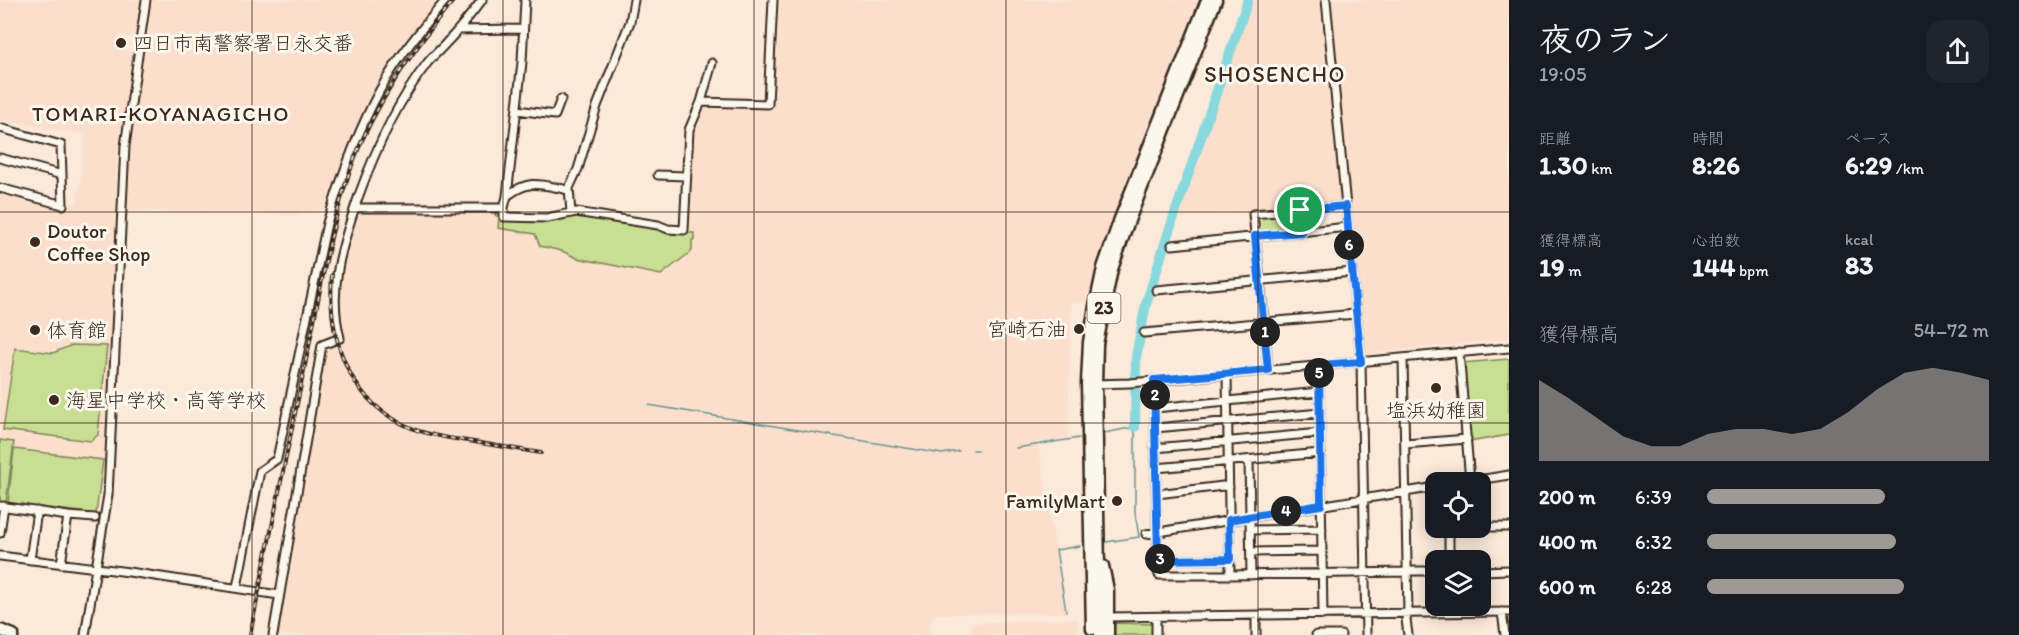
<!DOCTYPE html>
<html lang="ja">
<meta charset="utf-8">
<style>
body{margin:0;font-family:Itim,"Klee One",sans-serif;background:#20242c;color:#f1f3f6;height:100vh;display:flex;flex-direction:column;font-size:22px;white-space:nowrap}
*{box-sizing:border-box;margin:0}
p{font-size:20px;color:#9ea1a6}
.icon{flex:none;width:33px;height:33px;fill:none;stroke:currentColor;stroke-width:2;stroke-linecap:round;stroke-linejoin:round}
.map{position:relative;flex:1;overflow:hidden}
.details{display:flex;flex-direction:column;background:#171b24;width:510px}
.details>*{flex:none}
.tools{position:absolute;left:1425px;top:472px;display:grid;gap:12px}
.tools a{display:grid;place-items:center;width:66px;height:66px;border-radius:12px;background:#171b24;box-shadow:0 3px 15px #0003;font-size:30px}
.pin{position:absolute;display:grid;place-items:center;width:51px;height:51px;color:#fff;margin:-26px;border:3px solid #fff;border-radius:50%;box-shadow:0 2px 6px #0007}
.km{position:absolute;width:30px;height:30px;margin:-15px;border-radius:50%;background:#222;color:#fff;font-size:16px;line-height:30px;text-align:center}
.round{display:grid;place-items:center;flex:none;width:63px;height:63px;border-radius:18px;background:#20242c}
.summary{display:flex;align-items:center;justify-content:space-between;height:102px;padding:0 30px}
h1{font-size:33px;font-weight:700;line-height:45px}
.stats{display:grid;grid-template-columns:repeat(3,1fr);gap:9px;height:102px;padding:6px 30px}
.stats div{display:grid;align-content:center}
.stats b{font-size:26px;font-weight:700}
.stats small{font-size:16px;font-weight:400}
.stats p{font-size:16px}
.chart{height:168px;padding:12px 30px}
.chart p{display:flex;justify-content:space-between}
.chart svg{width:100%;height:108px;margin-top:6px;fill:#9f9995;opacity:.7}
ul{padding:0 30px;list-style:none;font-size:20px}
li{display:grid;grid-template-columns:96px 72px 1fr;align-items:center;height:45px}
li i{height:15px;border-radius:8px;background:#9f9995}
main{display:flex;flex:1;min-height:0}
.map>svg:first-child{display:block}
.built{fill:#fbdfcc}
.green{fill:#c7de93;stroke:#818458;stroke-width:1.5}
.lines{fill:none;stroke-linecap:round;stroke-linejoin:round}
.stream{stroke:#699391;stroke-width:1.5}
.river{stroke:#87d9dd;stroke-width:10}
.minor-casing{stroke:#3b2a1e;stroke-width:11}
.highway-casing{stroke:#3b2a1e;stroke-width:15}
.minor{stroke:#fbf7ec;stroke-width:7}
.highway{stroke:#fbf7ec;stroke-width:10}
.rail-casing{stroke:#3b2a1e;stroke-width:4}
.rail{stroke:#fbf7ec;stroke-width:1.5;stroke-dasharray:4.5;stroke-linecap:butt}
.route-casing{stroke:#fff;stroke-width:12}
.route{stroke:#1a73e8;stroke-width:8}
.grid{fill:none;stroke:#3b2a1e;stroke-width:1.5;stroke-opacity:0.55}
.poi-dot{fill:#3b2a1e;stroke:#fbf7ec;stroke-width:2}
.labels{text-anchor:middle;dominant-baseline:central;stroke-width:6;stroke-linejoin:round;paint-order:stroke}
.shield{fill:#fbf7ec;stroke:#75685c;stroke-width:1.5}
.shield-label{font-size:18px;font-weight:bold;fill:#3b2a1e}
.poi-label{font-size:20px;fill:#3b2a1e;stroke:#fbf7ec;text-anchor:start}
.neighbourhood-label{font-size:21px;letter-spacing:1.5px;fill:#3b2a1e;stroke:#fbf7ec}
.quarter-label{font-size:22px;letter-spacing:1.5px;fill:#3b2a1e;stroke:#fbf7ec}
</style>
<main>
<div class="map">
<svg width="1509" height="635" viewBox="0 0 1509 635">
<rect width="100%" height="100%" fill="#fbe9d9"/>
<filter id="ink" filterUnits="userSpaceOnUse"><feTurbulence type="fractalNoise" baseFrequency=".0167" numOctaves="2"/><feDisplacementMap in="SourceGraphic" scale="12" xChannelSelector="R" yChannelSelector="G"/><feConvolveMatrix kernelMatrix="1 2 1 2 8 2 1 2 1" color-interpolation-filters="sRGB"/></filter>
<g filter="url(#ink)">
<path class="built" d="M0,0H142L136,38L119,35L116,48L133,52L117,158L113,303L106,451L97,516L0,503V190L77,204L86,135L0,120Z
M152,0H444L397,59L334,187L331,210L296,215L125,210L130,141Z
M776,0H1198L1107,238L1087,303H1071L1068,438L1038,443L1066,613L933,614L929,635H275L324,347L344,338L338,311L339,279L344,251L356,212L495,213V215L499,217L498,228L535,234L540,246L562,251L577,258L661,275L692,240L694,234L688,233L694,131L704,107L707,105L770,106Z
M1252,0H1509V339L1364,354L1349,203L1179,217Z
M1077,619L1079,635H973L971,623Z"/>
<path class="green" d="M495,213H501L502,218L552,219L576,215L657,227L667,232L694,233V240H692V251L661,275L577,258L562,251L540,246L535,234L498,228L499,217L495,215Z
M1298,213L1300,230L1257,232L1256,217Z
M72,345L107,346L98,435L91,441L3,430L15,348L53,353Z
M1509,359V435L1469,442L1462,363Z
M0,440L14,442L6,503L0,502Z
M14,449L103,460L96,514L8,503Z
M1115,623L1154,624V635H1114Z"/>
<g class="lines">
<path class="stream" d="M649,405L942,454L959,451
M1104,433L1135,427V512L1139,537L1106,542
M1016,448L1079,438
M973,450H978
M1066,611L1056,550L1080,546"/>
<path class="river" d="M1135,427L1136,357L1146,304L1168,234L1248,0"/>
<defs>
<path id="minor" d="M525,0L522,62L507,196L504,208V217L547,218L576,212L658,225L668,229L684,230L689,130L701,102L768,104L773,0
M1326,0L1361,361L1366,635
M459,30L522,29
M701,102L712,63
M517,110L555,115L561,99
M0,128L61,145L63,205L0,188
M0,158L62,175
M658,175L686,176
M507,196C531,178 541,185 569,190
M355,208H504
M1300,210L1302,232
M571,213L569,188L578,169L597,106L630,22L634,0
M1172,245L1348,227
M1260,281L1253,214L1346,206
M1260,281L1264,322
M1156,290L1352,272
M1264,322L1268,370
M1144,333L1356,314
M1459,352L1470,481
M1403,358L1408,614L1406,619L1408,635
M1319,365L1323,615
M1227,374L1230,575L1407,572
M1154,380L1158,572L1159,575H1230
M1093,384L1130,383L1509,348
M1155,408L1319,392
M1155,428L1320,413
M1405,444L1467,439
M1155,448L1320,433
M1249,460L1251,575
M1156,468L1321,453
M1460,483L1509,475
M1157,494L1223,486L1229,487
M0,506L68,516L61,564
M68,516L95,518
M1480,527H1509
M1449,528V561
M1251,530L1322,529
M0,533L4,506
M1146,534L1436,487
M1251,552L1322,551
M0,556L129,572L279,595
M30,560L37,511
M1158,560L1230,559
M1407,571H1436
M1480,571L1509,570
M237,587L260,471L277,459L327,223C341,178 357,132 380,90C398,57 422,28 446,0
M1502,612L1505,635
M1256,616V635
M1108,617L1509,612
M1156,618V635
M85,635L108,495L125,146L146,0
M273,635L322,345L340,338C327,288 343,242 359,195C376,148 397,102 428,62C434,55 441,49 447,42C460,29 471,14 482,0
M1316,635H1341"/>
<path id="highway" d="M1103,566L1108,590V635
M1092,629L1087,383L1089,342L1095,306L1103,268L1120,219L1207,0
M0,630L13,635
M1100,635L1096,384L1097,344L1112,269L1128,223L1216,0"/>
</defs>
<use href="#minor" class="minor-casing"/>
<use href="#highway" class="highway-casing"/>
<use href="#minor" class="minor"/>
<use href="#highway" class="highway"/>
<defs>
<path id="rail" d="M332,275C327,339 349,404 414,429C431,436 450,438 468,441C492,445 516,449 541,453
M250,635C269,539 289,442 309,346C322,282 332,217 355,157C378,99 415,47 454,0"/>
</defs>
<use href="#rail" class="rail-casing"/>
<use href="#rail" class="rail"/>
</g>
</g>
<g class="lines" filter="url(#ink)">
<defs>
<path id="route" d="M1346,206L1361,362L1319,365L1321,505L1229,520L1230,559L1158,560L1154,380L1268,370L1255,236L1302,232L1300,210Z"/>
</defs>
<use href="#route" class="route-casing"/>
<use href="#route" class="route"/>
</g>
<path class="grid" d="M252,0V635M503,0V635M754,0V635M1006,0V635M1258,0V635M0,212H1509M0,423H1509"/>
<g class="poi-dot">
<circle cx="121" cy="43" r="6"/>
<circle cx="35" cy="242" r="6"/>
<circle cx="1079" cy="329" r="6"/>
<circle cx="35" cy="330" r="6"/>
<circle cx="1436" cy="388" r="6"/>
<circle cx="54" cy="400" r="6"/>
<circle cx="1117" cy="501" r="6"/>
</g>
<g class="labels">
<rect class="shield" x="1087.5" y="293" width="33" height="30" rx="4.5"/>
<g class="shield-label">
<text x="1104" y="308">23</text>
</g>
<g class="poi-label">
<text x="133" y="43">四日市南警察署日永交番</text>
<text x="47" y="231">Doutor<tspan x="47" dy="23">Coffee Shop</tspan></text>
<text x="1067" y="329" text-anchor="end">宮崎石油</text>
<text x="47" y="330">体育館</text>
<text x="66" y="400">海星中学校・高等学校</text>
<text x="1436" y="410" text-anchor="middle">塩浜幼稚園</text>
<text x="1105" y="501" text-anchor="end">FamilyMart</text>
</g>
<g class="neighbourhood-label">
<text x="161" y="113">TOMARI-KOYANAGICHO</text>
</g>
<g class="quarter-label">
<text x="1275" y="74">SHOSENCHO</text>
</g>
</g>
</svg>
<div class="tools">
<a><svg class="icon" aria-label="locate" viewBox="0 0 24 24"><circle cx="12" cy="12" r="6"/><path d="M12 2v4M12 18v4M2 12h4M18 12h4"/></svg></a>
<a><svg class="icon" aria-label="layers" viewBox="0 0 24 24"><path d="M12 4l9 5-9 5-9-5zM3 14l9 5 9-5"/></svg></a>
</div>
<div class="pin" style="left:1300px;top:210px;background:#1e9e55"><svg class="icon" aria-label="arrive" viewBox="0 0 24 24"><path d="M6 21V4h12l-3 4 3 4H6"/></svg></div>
<b class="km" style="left:1265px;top:332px">1</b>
<b class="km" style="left:1155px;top:395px">2</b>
<b class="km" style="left:1160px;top:559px">3</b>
<b class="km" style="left:1286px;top:511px">4</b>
<b class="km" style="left:1319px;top:373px">5</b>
<b class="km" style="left:1349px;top:245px">6</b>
</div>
<section class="details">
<div class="summary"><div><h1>夜のラン</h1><p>19:05</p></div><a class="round"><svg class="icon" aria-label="share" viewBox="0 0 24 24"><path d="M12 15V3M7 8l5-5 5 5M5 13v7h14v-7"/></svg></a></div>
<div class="stats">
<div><p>距離</p><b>1.30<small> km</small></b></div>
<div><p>時間</p><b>8:26</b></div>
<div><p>ペース</p><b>6:29<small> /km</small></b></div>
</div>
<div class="stats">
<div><p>獲得標高</p><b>19<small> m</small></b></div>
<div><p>心拍数</p><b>144<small> bpm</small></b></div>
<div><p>kcal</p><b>83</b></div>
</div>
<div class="chart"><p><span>獲得標高</span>54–72 m</p>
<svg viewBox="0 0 160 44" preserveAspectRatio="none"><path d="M0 44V11L10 18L20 26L30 34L40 38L50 38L60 33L70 31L80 31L90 33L100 31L110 24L120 15L130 8L140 6L150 8L160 11V44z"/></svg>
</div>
<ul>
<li><b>200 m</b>6:39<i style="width:63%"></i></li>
<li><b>400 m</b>6:32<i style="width:67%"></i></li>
<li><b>600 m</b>6:28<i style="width:70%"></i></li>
</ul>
</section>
</main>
